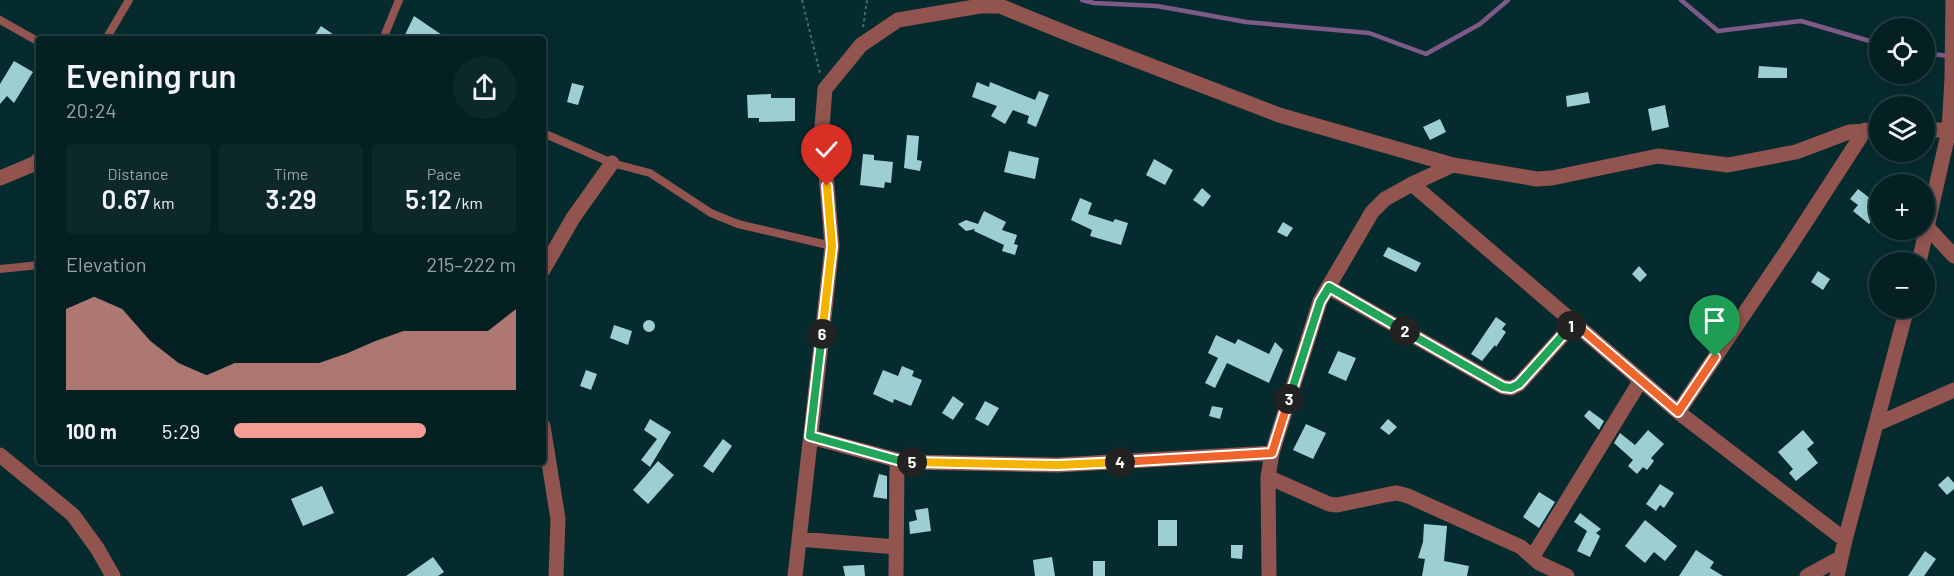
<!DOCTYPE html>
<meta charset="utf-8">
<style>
body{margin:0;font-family:Barlow,sans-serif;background:#0d282b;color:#f1f3f6;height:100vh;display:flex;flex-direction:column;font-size:22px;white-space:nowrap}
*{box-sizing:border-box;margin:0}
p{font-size:20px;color:#97a3a6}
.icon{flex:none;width:33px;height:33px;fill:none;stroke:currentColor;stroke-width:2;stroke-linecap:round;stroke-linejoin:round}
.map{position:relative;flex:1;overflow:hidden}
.sheet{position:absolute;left:36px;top:36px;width:510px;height:429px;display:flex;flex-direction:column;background:#042023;border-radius:6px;box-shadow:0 3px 9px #0003,0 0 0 2px #253e41}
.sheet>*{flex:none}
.tools{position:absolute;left:1869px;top:18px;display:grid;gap:12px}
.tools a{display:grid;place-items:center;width:66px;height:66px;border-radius:50%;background:#042023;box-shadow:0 3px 9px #0003,0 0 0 2px #253e41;font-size:30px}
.pin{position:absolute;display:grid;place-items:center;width:51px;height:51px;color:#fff;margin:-62px -26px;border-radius:50% 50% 50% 0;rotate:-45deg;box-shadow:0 0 6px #0007}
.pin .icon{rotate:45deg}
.km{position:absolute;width:30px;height:30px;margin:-15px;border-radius:50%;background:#222;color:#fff;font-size:16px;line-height:30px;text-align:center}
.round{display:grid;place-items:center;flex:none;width:63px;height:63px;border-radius:32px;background:#0d282b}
.headline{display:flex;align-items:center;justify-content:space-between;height:102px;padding:0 30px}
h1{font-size:33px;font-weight:600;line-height:45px}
.stats{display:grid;grid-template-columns:repeat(3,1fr);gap:9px;height:102px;padding:6px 30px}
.stats div{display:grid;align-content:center;border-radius:6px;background:#0d282b;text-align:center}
.stats b{font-size:26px;font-weight:600}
.stats small{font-size:16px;font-weight:400}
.stats p{font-size:16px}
.chart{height:168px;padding:12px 30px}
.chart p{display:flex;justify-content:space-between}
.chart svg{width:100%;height:108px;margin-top:6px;fill:#f59c94;opacity:.7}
ul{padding:0 30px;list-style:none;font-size:20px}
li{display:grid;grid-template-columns:96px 72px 1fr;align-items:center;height:45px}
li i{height:15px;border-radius:8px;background:#f59c94}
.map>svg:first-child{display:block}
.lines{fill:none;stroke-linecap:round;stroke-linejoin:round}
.stream{stroke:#7d5a88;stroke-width:4.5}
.building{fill:#9dced3}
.path{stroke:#4b6c6f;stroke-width:2;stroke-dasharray:3 3;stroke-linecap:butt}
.lane{stroke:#91544f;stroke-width:8}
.street{stroke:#91544f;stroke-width:15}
.split-1-casing{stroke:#fff;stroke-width:12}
.split-2-casing{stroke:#fff;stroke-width:12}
.split-3-casing{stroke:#fff;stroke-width:12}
.split-4-casing{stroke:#fff;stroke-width:12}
.split-5-casing{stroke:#fff;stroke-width:12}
.split-6-casing{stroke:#fff;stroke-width:12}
.split-7-casing{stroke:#fff;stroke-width:12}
.split-1{stroke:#f0652b;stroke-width:8}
.split-2{stroke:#22a559;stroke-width:8}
.split-3{stroke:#22a559;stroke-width:8}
.split-4{stroke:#f0652b;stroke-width:8}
.split-5{stroke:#f5b400;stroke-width:8}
.split-6{stroke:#22a559;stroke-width:8}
.split-7{stroke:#f5b400;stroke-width:8}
</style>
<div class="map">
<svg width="1954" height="576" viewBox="0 0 1954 576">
<rect width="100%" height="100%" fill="#062b2f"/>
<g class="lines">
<path class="stream" d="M1082,0L1094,3L1157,6L1246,22L1369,33L1426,54L1480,24L1508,0
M1681,0L1718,31L1801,21L1880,44
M1924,53L1949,56"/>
</g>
<path class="building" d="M414,16L448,39H403Z
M321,26L340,39H312Z
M14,61L33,72L14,103L7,96L0,104V84Z
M1759,66L1787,68V78H1758Z
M977,82L989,87L990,82L1035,100L1039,91L1049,95L1036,127L1027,123L1029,116L1013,110L1005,124L991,116L997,106L972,97Z
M572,83L584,86L578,105L567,102Z
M1588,92L1590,103L1567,107L1566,96Z
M771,94V98H795V121L759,122V118H748L747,95Z
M1665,105L1669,127L1652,131L1648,109Z
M1440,119L1446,132L1430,140L1423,127Z
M907,135L919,136L917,160L922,161L920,171L904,168Z
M1009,151L1039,158L1035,179L1004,172Z
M863,154L874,155V160L893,162L891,183L885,182L884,188L860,185Z
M1154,159L1173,170L1165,185L1146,175Z
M1202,188L1211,196L1203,207L1193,200Z
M1858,189L1880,206V211L1869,224L1853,211L1858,205L1850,199Z
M1080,198L1092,203L1088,214L1113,222L1115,219L1128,223L1121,245L1090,236L1092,230L1071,220Z
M984,211L1006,222L1002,230L1017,235L1014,244L1018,245L1015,255L1002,251L1004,245L974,231L975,229L966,231L958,224L966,220L978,224Z
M1283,222L1293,228L1287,237L1277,232Z
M1388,247L1421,263L1416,272L1383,256Z
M1639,266L1647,275L1640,282L1632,274Z
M1818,271L1830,279L1823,290L1811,282Z
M1496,317L1506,324L1502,329L1506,332L1496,347L1495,345L1482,361L1471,354Z
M643 326a6 6 0 1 1 12 0a6 6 0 1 1-12 0Z
M614,325L632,331L628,345L610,338Z
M1216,335L1235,344L1238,339L1269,354L1275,342L1283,350L1269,383L1227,363L1215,388L1205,383L1218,358L1208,353Z
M1338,351L1356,358L1346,381L1328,373Z
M902,366L914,371L912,376L922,380L911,406L894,399L893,403L873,394L883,370L898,376Z
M586,370L597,374L591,390L580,386Z
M953,396L964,404L953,420L942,413Z
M985,401L999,408L988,426L975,419Z
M1212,406L1223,408L1220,419L1209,416Z
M1589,410L1604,421L1599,430L1584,416Z
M650,419L671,432L650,467L641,460L657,439L644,430Z
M1388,419L1397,427L1389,435L1380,428Z
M1306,424L1326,433L1313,459L1293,450Z
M1648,430L1664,444L1651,458L1654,461L1647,470L1643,467L1637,474L1628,466L1633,460L1614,443L1620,433L1635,445Z
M1803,430L1814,443L1807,449L1818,463L1796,481L1789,473L1793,469L1778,452Z
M723,439L732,446L713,473L703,466Z
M658,461L674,475L648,504L633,490Z
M879,474L887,476V499L873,497Z
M1948,476L1954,483V489L1947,495L1938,485Z
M1660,484L1674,493L1664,508L1660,505L1656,511L1646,504Z
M322,486L334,513L303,526L291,499Z
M1539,492L1555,502L1539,528L1523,517Z
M928,508L931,531L910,534L909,522L917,520L915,510Z
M1580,513L1601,529L1596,533L1600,536L1590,557L1577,551L1587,531L1574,522Z
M1158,520H1177V546H1158Z
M1645,520L1677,546L1665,561L1654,552L1645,563L1625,546Z
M1424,524L1447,526L1444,561L1469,566L1467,576H1422L1425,559L1418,558L1423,542Z
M1231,545H1243L1242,559L1231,558Z
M1696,550L1714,562L1710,568L1723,576H1679Z
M1925,551L1936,559L1924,576H1908Z
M433,557L444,572L438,576H406Z
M1052,557L1055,576H1035L1033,560Z
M1093,561H1105V576H1093Z
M862,565H864L865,576H845L843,566Z"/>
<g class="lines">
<path class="path" d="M802,0L820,73
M863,27L867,0"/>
<path class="lane" d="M0,20L39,42
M106,39L129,0
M383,39L399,0
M543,133L612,163L650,173L711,213L738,224L832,246
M0,269L39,265"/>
<path class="street" d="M1924,130H1954
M0,178L36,163L39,159
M1412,184L1678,412L1845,540
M1928,228L1954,256
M1919,262L1949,130L1952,78L1953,0
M543,270L573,218L612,163
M1328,287L1503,387L1511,388L1519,384L1574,323
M1678,412L1790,246L1865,130
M1877,424L1954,390
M543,426L558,519L556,576
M811,437L897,460L909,462L1058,465L1272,453
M0,455L73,515L97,548L113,576
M1268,477L1329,504L1337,505L1390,494L1397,493L1408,496L1521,547L1539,563L1567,576
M799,539L896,547
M1533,556L1641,380
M795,576L832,246L822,127L825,89L861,45L898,20L980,6H1000L1076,37L1279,115L1453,165L1537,179L1552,178L1658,156L1728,165L1796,152L1849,132L1880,130
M896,576L897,460
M1269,576L1268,477L1272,453L1320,301L1372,212L1385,199L1412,184L1453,165
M1807,576L1840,558
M1837,576L1845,540L1907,308"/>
</g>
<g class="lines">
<defs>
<path id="split-1" d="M1571,326L1574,323L1678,412L1715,357"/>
<path id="split-2" d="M1405,331L1503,387L1511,388L1519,384L1571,326"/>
<path id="split-3" d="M1289,399L1320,302L1329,287L1405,331"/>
<path id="split-4" d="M1120,462L1272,453L1289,399"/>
<path id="split-5" d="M912,462L1058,465L1120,462"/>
<path id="split-6" d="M822,334L810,436L897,460L912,462"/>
<path id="split-7" d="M822,334L832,246L827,186"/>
</defs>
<use href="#split-1" class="split-1-casing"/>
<use href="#split-2" class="split-2-casing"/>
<use href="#split-3" class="split-3-casing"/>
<use href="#split-4" class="split-4-casing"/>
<use href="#split-5" class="split-5-casing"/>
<use href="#split-6" class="split-6-casing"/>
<use href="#split-7" class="split-7-casing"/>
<use href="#split-1" class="split-1"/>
<use href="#split-2" class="split-2"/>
<use href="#split-3" class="split-3"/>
<use href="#split-4" class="split-4"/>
<use href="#split-5" class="split-5"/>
<use href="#split-6" class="split-6"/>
<use href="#split-7" class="split-7"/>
</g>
</svg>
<div class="tools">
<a><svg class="icon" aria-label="locate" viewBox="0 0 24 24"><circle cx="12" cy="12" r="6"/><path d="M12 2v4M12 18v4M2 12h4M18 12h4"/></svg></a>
<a><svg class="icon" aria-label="layers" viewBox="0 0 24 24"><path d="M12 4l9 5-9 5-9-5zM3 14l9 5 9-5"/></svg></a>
<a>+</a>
<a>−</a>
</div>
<div class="pin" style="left:1715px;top:357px;background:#1e9e55"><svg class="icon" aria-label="arrive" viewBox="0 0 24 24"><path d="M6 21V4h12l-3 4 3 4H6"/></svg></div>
<div class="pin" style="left:827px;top:186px;background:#d93025"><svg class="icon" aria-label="check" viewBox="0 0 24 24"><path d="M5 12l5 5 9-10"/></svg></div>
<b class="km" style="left:1571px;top:326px">1</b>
<b class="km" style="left:1405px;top:331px">2</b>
<b class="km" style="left:1289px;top:399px">3</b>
<b class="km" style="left:1120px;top:462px">4</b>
<b class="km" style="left:912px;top:462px">5</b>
<b class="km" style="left:822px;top:334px">6</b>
<section class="sheet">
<div class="headline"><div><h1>Evening run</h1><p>20:24</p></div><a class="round"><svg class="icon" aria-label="share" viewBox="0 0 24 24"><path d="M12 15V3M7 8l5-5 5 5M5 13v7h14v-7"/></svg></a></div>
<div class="stats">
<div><p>Distance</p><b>0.67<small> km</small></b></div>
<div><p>Time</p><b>3:29</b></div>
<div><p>Pace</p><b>5:12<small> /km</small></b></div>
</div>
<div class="chart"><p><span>Elevation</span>215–222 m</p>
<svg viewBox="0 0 160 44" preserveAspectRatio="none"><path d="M0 44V11L10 6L20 11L30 24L40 33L50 38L60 33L70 33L80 33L90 33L100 29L110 24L120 20L130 20L140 20L150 20L160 11V44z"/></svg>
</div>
<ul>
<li><b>100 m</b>5:29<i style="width:68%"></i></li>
</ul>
</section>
</div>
